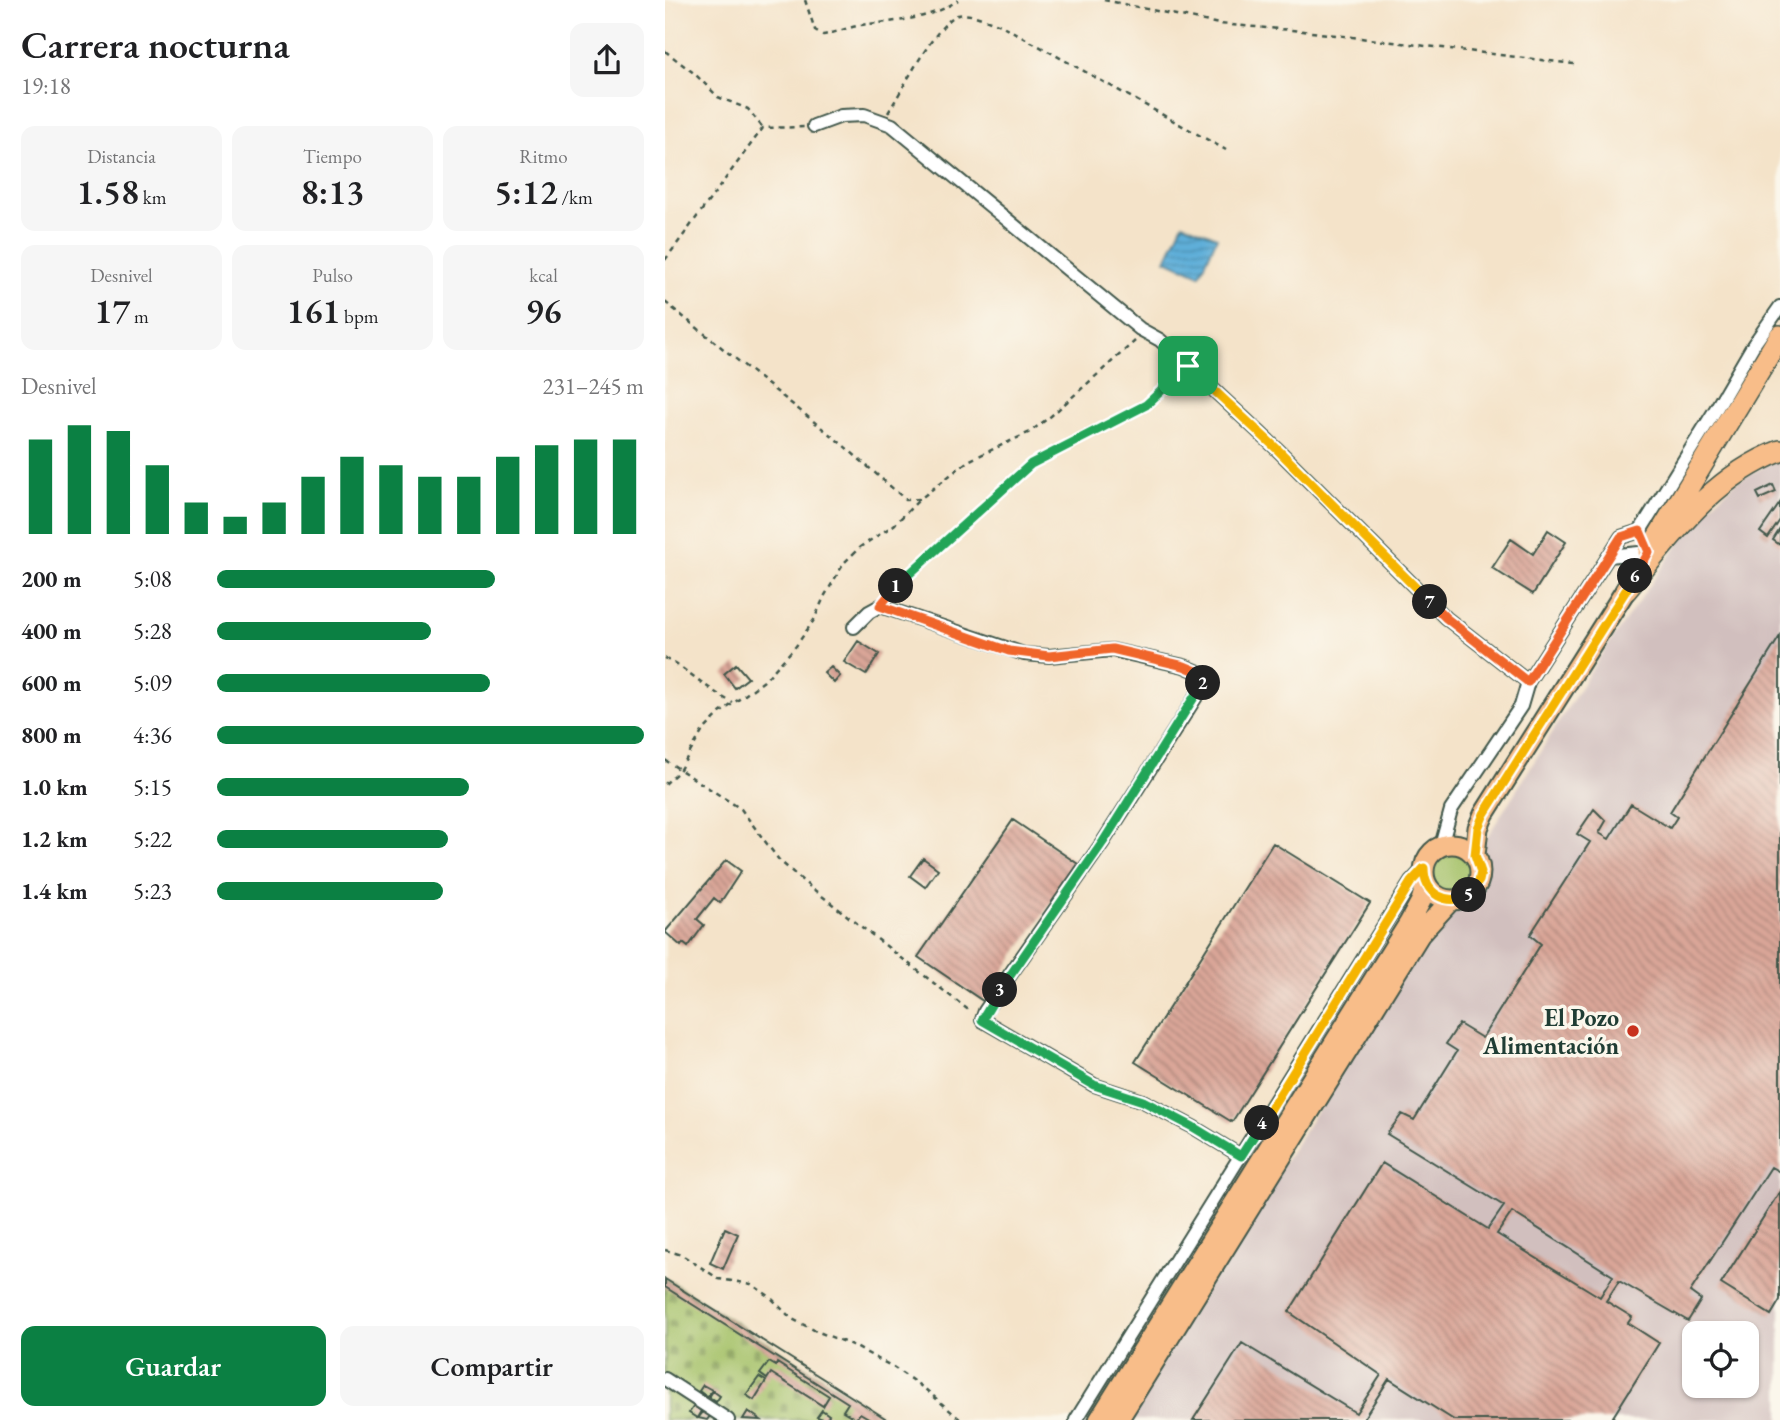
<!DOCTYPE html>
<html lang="es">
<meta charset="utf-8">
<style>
body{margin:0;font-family:"EB Garamond",serif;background:#f6f6f6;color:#202124;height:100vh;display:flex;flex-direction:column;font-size:26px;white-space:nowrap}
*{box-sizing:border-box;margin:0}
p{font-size:23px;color:#757577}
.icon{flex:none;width:38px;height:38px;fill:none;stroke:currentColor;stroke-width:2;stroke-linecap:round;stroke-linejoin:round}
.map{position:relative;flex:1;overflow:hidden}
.drawer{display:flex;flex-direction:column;background:#fff;width:665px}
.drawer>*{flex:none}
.fabs{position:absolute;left:1017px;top:1321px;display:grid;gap:14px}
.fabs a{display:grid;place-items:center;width:77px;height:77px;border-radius:14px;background:#fff;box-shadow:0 2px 5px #0004;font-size:35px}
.pin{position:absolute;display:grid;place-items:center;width:60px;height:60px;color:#fff;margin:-30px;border-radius:14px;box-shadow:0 4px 10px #0006}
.km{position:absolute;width:35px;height:35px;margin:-18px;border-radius:50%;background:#222;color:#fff;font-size:19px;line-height:35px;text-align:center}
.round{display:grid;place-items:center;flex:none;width:74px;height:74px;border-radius:14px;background:#f6f6f6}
.overview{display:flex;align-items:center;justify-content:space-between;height:119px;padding:0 21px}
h1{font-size:38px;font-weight:600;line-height:52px}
.figures{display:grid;grid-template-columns:repeat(3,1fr);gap:10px;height:119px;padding:7px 21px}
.figures div{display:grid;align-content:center;border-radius:14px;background:#f6f6f6;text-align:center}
.figures b{font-size:35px;font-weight:600}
.figures small{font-size:19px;font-weight:400}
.figures p{font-size:19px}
.chart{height:196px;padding:14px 21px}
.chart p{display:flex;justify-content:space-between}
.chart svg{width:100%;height:126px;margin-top:7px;stroke:#0b8043;stroke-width:6}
.button{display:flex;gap:14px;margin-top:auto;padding:14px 21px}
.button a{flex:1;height:80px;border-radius:14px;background:#0b8043;color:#fff;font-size:28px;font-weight:600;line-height:80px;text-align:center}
.button a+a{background:#f6f6f6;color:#202124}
ul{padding:0 21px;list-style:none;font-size:23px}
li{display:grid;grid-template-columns:112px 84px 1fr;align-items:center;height:52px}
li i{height:18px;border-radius:9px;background:#0b8043}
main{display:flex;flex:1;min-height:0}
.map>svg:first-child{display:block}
.industrial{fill:#d1bfbe;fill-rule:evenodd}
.green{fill:#a4c168;stroke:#627f4e;stroke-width:2}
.cemetery{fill:url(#cemetery-stones);stroke:#627f4e;stroke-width:2}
.water{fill:url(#water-rules);stroke:#3f7686;stroke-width:2}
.building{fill:url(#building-back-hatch);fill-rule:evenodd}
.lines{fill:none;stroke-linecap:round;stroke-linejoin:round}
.street-casing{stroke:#3f564a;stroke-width:16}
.primary-casing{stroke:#3f564a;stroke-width:23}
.highway-casing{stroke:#3f564a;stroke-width:24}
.path{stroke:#3f564a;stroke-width:2.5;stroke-dasharray:5 5;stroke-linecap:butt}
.street{stroke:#fff;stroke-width:12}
.primary{stroke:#f8bd89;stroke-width:19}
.highway{stroke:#f8bd89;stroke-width:21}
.split-1-casing{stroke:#fff;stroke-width:14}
.split-2-casing{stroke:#fff;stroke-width:14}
.split-3-casing{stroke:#fff;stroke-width:14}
.split-4-casing{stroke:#fff;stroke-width:14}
.split-5-casing{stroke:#fff;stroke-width:14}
.split-6-casing{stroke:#fff;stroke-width:14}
.split-7-casing{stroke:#fff;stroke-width:14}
.split-8-casing{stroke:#fff;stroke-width:14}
.split-1{stroke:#22a559;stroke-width:9}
.split-2{stroke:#f0652b;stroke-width:9}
.split-3{stroke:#22a559;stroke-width:9}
.split-4{stroke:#22a559;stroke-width:9}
.split-5{stroke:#f5b400;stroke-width:9}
.split-6{stroke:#f5b400;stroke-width:9}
.split-7{stroke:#f0652b;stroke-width:9}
.split-8{stroke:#f5b400;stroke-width:9}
.poi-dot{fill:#c8321e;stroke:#fbf7ec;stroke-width:2.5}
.labels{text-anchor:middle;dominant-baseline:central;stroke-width:7;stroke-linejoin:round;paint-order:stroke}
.poi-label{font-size:24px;font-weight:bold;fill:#1f3d34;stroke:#fbf7ec;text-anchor:end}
</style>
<main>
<section class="drawer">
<div class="overview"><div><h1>Carrera nocturna</h1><p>19:18</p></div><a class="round"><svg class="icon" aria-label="share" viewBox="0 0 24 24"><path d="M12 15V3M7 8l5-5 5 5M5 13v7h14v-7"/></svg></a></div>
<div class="figures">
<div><p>Distancia</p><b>1.58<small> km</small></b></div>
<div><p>Tiempo</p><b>8:13</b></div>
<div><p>Ritmo</p><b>5:12<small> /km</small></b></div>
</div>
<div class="figures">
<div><p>Desnivel</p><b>17<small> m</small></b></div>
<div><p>Pulso</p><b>161<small> bpm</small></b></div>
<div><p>kcal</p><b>96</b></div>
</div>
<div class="chart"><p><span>Desnivel</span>231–245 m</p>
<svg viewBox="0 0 160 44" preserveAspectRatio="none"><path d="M5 44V11M15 44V6M25 44V8M35 44V20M45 44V33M55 44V38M65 44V33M75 44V24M85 44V17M95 44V20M105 44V24M115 44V24M125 44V17M135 44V13M145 44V11M155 44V11"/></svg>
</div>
<ul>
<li><b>200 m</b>5:08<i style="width:65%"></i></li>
<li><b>400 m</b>5:28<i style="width:50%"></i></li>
<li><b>600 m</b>5:09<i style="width:64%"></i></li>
<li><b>800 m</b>4:36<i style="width:100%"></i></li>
<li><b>1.0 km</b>5:15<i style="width:59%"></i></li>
<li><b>1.2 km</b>5:22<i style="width:54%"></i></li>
<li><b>1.4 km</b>5:23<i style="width:53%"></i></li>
</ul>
<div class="button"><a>Guardar</a><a>Compartir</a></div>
</section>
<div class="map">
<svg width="1115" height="1420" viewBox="0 0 1115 1420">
<defs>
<pattern id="cemetery-stones" width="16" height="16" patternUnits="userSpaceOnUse" patternTransform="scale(1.75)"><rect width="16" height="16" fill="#a4c168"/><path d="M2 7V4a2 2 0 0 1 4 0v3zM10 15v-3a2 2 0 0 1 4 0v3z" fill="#859e56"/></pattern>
<pattern id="water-rules" width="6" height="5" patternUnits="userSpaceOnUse" patternTransform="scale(1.75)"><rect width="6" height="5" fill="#5fafd9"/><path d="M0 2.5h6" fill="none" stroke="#4e90b1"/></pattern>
<pattern id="building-back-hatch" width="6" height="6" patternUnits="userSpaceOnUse" patternTransform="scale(1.75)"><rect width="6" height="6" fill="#daa698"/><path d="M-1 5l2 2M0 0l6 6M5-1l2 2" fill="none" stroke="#b0887d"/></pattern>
</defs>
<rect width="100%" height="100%" fill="#fbf7ec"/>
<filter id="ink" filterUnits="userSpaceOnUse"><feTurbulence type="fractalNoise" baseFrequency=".0143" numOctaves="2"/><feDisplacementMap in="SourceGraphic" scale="14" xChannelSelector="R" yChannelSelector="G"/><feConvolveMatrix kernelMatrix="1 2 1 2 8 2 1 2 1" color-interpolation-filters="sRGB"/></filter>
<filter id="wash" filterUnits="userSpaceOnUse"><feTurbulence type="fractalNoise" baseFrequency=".00686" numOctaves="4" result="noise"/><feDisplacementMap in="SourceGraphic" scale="28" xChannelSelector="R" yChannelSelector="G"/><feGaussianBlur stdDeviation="1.57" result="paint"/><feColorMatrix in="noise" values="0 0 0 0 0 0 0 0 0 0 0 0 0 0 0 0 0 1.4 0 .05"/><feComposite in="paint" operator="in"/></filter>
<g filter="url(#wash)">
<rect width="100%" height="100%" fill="#f4e3c9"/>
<path class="industrial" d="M1115,458V1420H459L930,664L1031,519L1071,482ZM1029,1334H1082V1386H1029Z"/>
<path class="green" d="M762 872a25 25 0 1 1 50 0a25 25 0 1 1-50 0Z"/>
<path class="cemetery" d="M0,1278L220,1418L219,1420H0Z"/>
<path class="water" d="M518,223L552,237L535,275L501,260Z"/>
<g id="blocks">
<path class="building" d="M1108,485L1111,492L1095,499L1092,493Z
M1115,503V520L1103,538L1095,532Z
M1115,529V545L1108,540Z
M883,530L901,542L868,594L827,568L846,539L868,554Z
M1115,636V1172L1106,1167L1025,1292L1036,1300L1023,1321L954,1281L941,1301L967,1317L963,1323L994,1343L946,1420H789L724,1379L699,1418L702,1420H528L577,1343L691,1413L716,1375L624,1312L717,1163L823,1229L839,1206L722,1134L737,1114L749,1120L792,1051L781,1044L794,1024L817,1038L876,944L865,935L925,842L912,834L929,809L941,821L934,833L944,839L966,804L1005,828L1012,817L1005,812ZM847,1212L948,1276L935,1297L832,1234Z
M193,641L214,654L201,675L179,662Z
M71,664L83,678L70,688L59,674Z
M166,667L175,676L169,683L159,673Z
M348,820L413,864L318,1001L253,957Z
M608,843L705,903L567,1122L470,1062Z
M258,858L273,869L260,887L245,876Z
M61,860L76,871L55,903L49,898L32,919L39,925L23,947L18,943L16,946L0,932Z
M1115,1191V1300L1106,1315L1056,1284Z
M60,1228L73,1234L58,1269L45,1263Z
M0,1279L187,1397L220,1418L219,1420H207L195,1413L191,1419L178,1411L183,1403L0,1287Z
M104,1362L111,1366L112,1363L164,1396L158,1406L106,1373L102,1379L95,1374Z
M94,1377L101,1381L89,1400L81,1395Z
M38,1385L47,1390L42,1397L34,1391Z
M48,1391L55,1396L51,1402L44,1397Z
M29,1406L36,1411L32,1418L24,1413Z
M157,1410L164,1415L161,1420L152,1417Z
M83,1411L96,1420L78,1419Z
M38,1412L45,1416L42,1420L33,1418Z"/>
</g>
</g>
<g filter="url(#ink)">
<use href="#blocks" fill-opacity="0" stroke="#3f564a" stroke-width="2"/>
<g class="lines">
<defs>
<path id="street" d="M149,126L176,116L199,115L227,125L475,329L495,340L612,449L781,618L863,682
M944,556L984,552L982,547
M189,627L204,612L215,606L359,654L384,656L447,650L519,666L531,671L537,676L536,689L438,842L320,1011L317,1020L429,1085L478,1101L528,1127L576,1156
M776,846L786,810L856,706L863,682L956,537L975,531L1051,409L1089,344L1115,307
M0,1379L63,1420
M411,1420L746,882L759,868"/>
<path id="primary" d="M759 872a28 28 0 1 1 56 0a28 28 0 1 1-56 0Z
M810,855L813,828L819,814L969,577
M434,1420L744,923L756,901L761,883
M453,1420L755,934L786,900"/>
<path id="highway" d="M984,552L1115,336
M961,590C1007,535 1046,478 1115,451"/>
</defs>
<use href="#street" class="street-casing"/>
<use href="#primary" class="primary-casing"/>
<use href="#highway" class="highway-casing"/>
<path class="path" d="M140,0L150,30L158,35C173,32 187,26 202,24C233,21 267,19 293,0
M439,0L554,24L638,31L909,64
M0,51L30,74L53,97L83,109L98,128
M223,113C236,92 272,21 293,15C306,12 324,21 336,25L561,150
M0,260L98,128L139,127
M0,302L178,445L241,500L255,499L303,461L365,432L386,416L470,341
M223,596L366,464L481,405L514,375
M0,658C25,671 43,690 68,703
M0,760L76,809L114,860L139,882L306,1012
M0,784L14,771L37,732L55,713L99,681L131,646L149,620L159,597L179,563L195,547L229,525L255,499
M0,1250L17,1255L54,1279L86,1284L104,1296L127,1319L151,1331L187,1345L228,1367L260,1389L296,1420"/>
<use href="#street" class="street"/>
<use href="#primary" class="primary"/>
<use href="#highway" class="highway"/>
</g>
</g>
<g class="lines" filter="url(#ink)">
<defs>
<path id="split-1" d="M231,586L366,464L481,405L523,366"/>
<path id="split-2" d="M231,586L215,606L344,651L384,656L447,649L519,666L531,671L537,676L538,683"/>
<path id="split-3" d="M335,990L438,842L538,683"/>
<path id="split-4" d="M335,990L317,1020L429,1085L478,1101L528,1127L576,1156L597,1123"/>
<path id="split-5" d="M597,1123L746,882L759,868C759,895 782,906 804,895"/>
<path id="split-6" d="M804,895L814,881L816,872L810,855L813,828L819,814L970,576"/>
<path id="split-7" d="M765,602L781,618L863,682L956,537L975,531L984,552L970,576"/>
<path id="split-8" d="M523,366L612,449L765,602"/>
</defs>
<use href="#split-1" class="split-1-casing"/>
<use href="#split-2" class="split-2-casing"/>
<use href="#split-3" class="split-3-casing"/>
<use href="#split-4" class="split-4-casing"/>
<use href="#split-5" class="split-5-casing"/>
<use href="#split-6" class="split-6-casing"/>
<use href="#split-7" class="split-7-casing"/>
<use href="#split-8" class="split-8-casing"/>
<use href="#split-1" class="split-1"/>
<use href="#split-2" class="split-2"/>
<use href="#split-3" class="split-3"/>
<use href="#split-4" class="split-4"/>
<use href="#split-5" class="split-5"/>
<use href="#split-6" class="split-6"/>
<use href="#split-7" class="split-7"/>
<use href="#split-8" class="split-8"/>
</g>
<circle class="poi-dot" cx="968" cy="1031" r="7"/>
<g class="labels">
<g class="poi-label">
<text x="954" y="1017">El Pozo<tspan x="954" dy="28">Alimentación</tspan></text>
</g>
</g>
</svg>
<div class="fabs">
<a><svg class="icon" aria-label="locate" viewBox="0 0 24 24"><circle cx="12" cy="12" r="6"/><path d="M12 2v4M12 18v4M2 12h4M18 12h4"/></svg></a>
</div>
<div class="pin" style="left:523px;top:366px;background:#1e9e55"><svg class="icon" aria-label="arrive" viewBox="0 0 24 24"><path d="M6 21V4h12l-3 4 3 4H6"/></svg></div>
<b class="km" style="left:231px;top:586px">1</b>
<b class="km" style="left:538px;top:683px">2</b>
<b class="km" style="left:335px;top:990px">3</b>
<b class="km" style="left:597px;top:1123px">4</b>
<b class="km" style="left:804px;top:895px">5</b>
<b class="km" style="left:970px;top:576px">6</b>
<b class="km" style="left:765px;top:602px">7</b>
</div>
</main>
